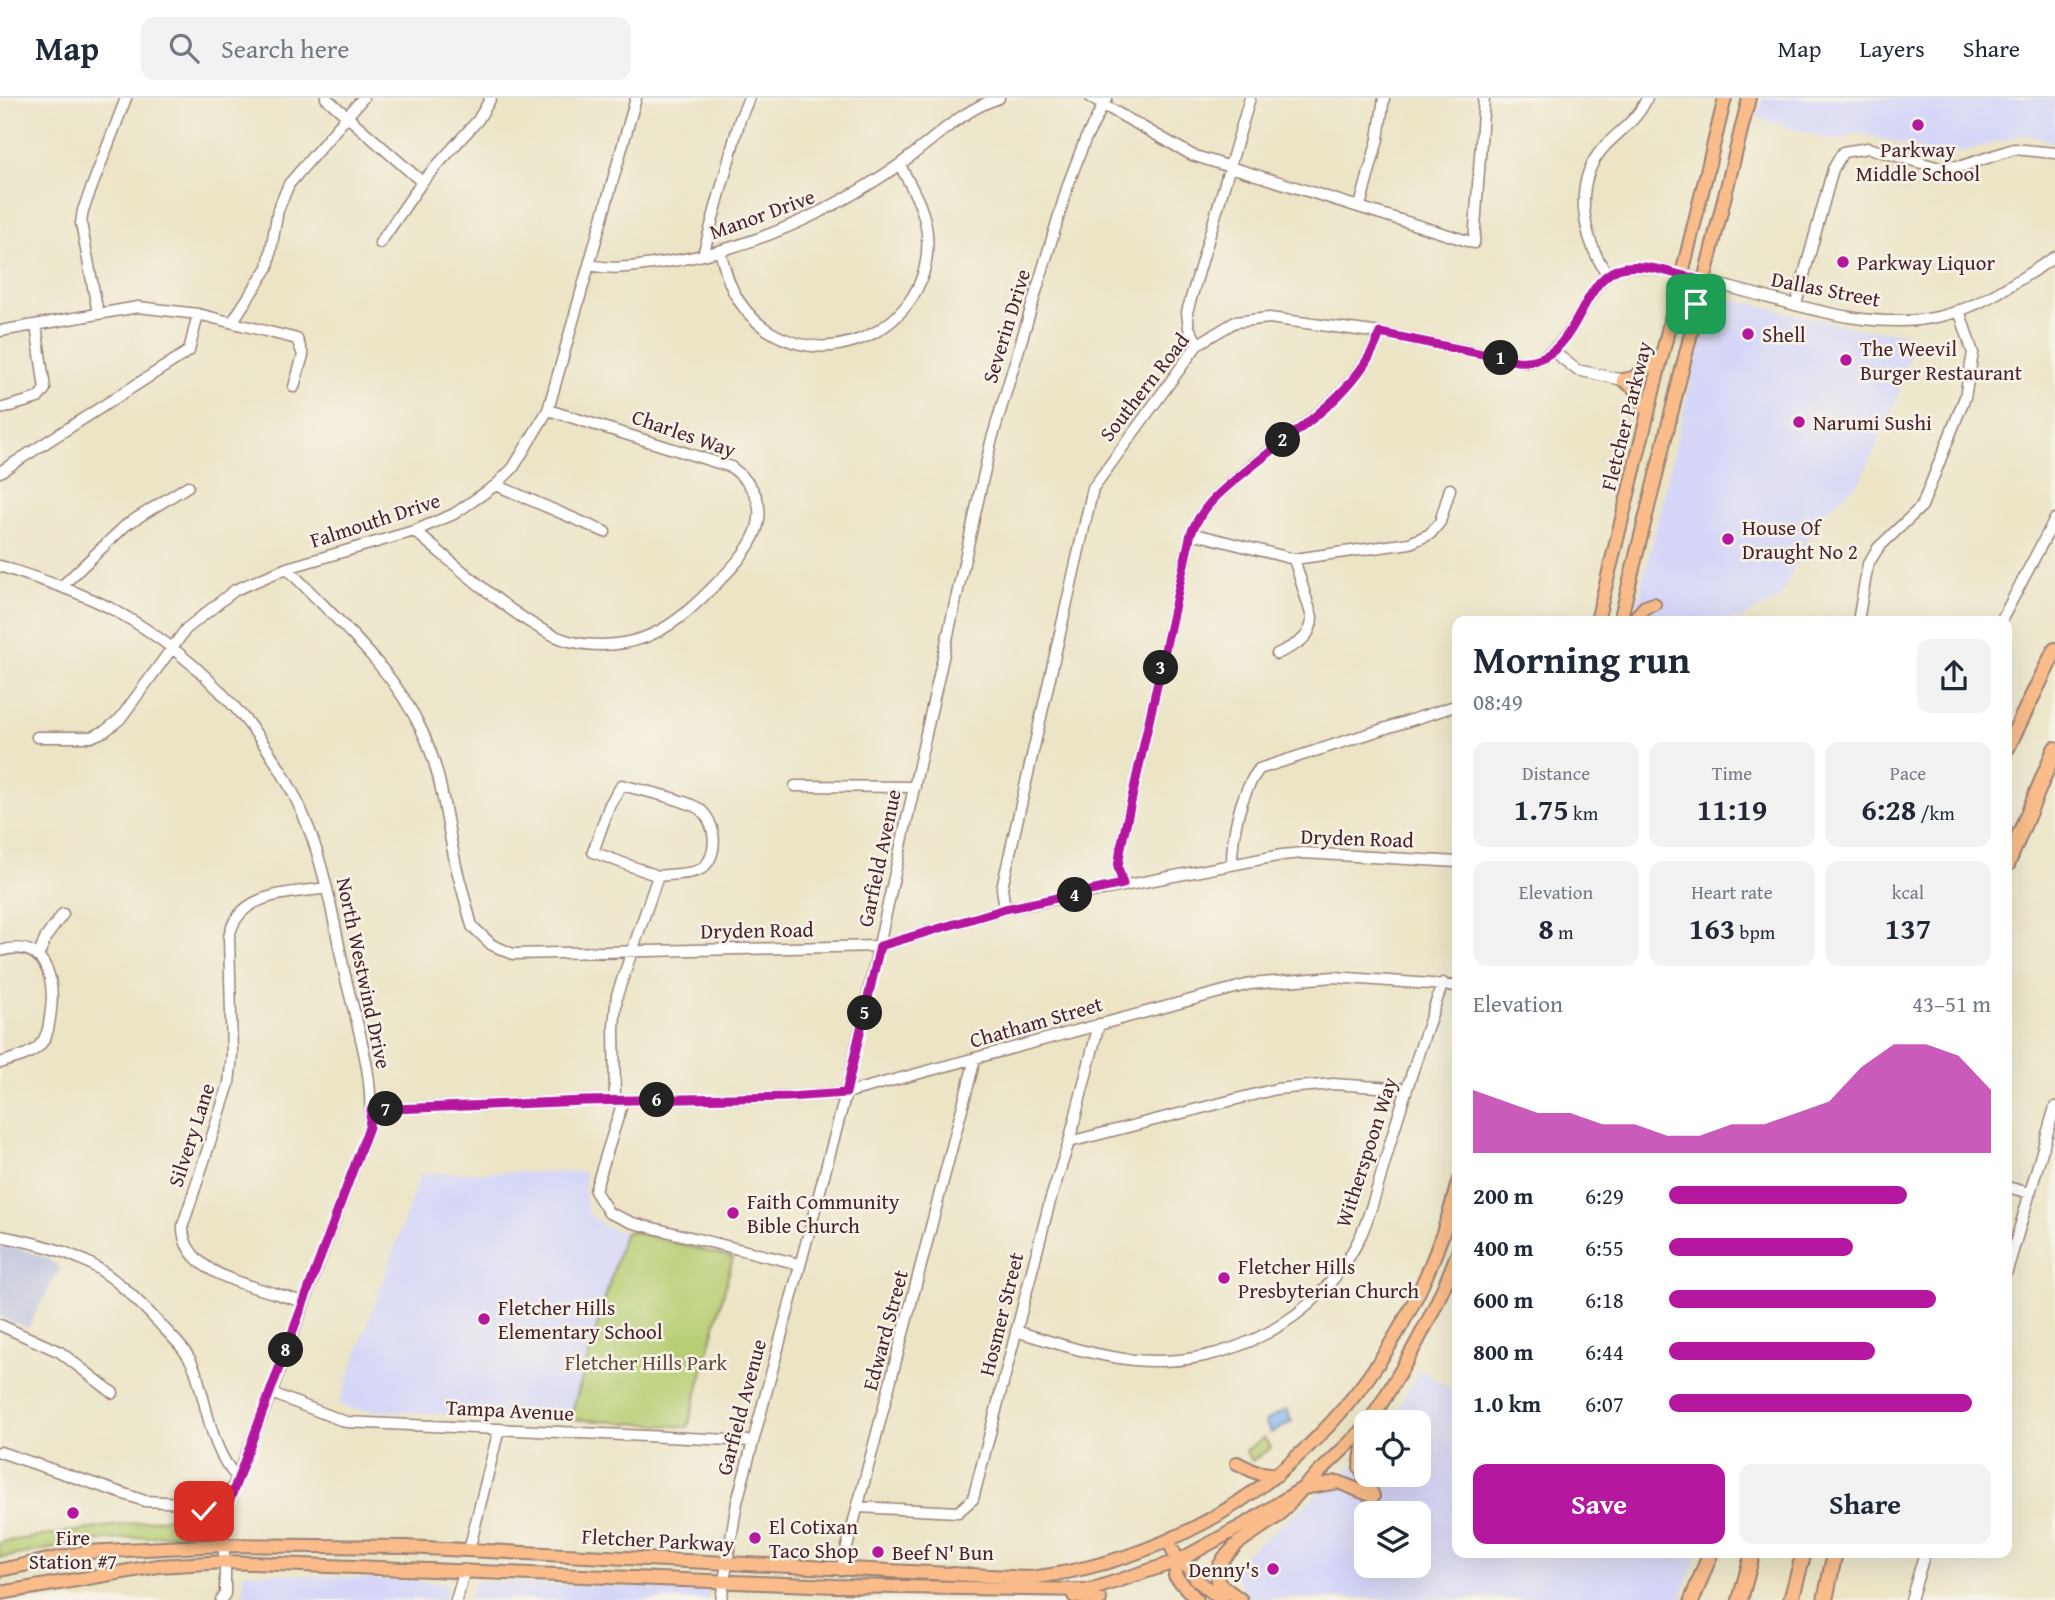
<!DOCTYPE html>
<meta charset="utf-8">
<style>
body{margin:0;font-family:"Gentium Book Plus",serif;background:#f2f2f3;color:#1f2937;height:100vh;display:flex;flex-direction:column;font-size:26px;white-space:nowrap}
*{box-sizing:border-box;margin:0}
p{font-size:23px;color:#747a83}
.icon{flex:none;width:38px;height:38px;fill:none;stroke:currentColor;stroke-width:2;stroke-linecap:round;stroke-linejoin:round}
.map{position:relative;flex:1;overflow:hidden}
.panel{position:absolute;left:1452px;top:518px;width:560px;height:942px;display:flex;flex-direction:column;background:#fff;border-radius:14px;box-shadow:0 7px 28px #0002}
.panel>*{flex:none}
.fabs{position:absolute;left:1354px;top:1312px;display:grid;gap:14px}
.fabs a{display:grid;place-items:center;width:77px;height:77px;border-radius:14px;background:#fff;box-shadow:0 7px 28px #0002;font-size:35px}
.pin{position:absolute;display:grid;place-items:center;width:60px;height:60px;color:#fff;margin:-30px;border-radius:14px;box-shadow:0 4px 10px #0006}
.km{position:absolute;width:35px;height:35px;margin:-18px;border-radius:50%;background:#222;color:#fff;font-size:19px;line-height:35px;text-align:center}
.round{display:grid;place-items:center;flex:none;width:74px;height:74px;border-radius:14px;background:#f2f2f3}
.head{display:flex;align-items:center;justify-content:space-between;height:119px;padding:0 21px}
h1{font-size:38px;font-weight:800;line-height:52px}
.metrics{display:grid;grid-template-columns:repeat(3,1fr);gap:10px;height:119px;padding:7px 21px}
.metrics div{display:grid;align-content:center;border-radius:14px;background:#f2f2f3;text-align:center}
.metrics b{font-size:30px;font-weight:800}
.metrics small{font-size:19px;font-weight:400}
.metrics p{font-size:19px}
.chart{height:196px;padding:14px 21px}
.chart p{display:flex;justify-content:space-between}
.chart svg{width:100%;height:126px;margin-top:7px;fill:#b5179e;opacity:.7}
.button{display:flex;gap:14px;margin-top:auto;padding:14px 21px}
.button a{flex:1;height:80px;border-radius:14px;background:#b5179e;color:#fff;font-size:28px;font-weight:800;line-height:80px;text-align:center}
.button a+a{background:#f2f2f3;color:#1f2937}
ul{padding:0 21px;list-style:none;font-size:23px}
li{display:grid;grid-template-columns:112px 84px 1fr;align-items:center;height:52px}
li i{height:18px;border-radius:9px;background:#b5179e}
header{display:flex;align-items:center;gap:42px;box-sizing:border-box;height:98px;padding:0 35px;background:#fff;border-bottom:2px solid #e0e1e3}
header strong{font-size:33px}
nav{display:flex;gap:38px;margin-inline-start:auto;font-size:24px}
.search{width:490px;height:63px;background:#f2f2f3;display:flex;align-items:center;gap:18px;box-sizing:border-box;padding:0 24px;border-radius:14px;color:#747a83;font-size:26px}
.map>svg:first-child{display:block}
.built{fill:#d6d7f8;fill-rule:evenodd}
.industrial{fill:#bec2dd}
.green{fill:#b7ce73;stroke:#80764f;stroke-width:2}
.water{fill:#7db2eb;stroke:#64688b;stroke-width:2}
.lines{fill:none;stroke-linecap:round;stroke-linejoin:round}
.minor-casing{stroke:#9a8278;stroke-width:13}
.major-casing{stroke:#9a8278;stroke-width:16}
.highway-casing{stroke:#9a8278;stroke-width:18}
.minor{stroke:#fff;stroke-width:10}
.major{stroke:#f9bc8a;stroke-width:12}
.highway{stroke:#f9bc8a;stroke-width:14}
.route-casing{stroke:#fff;stroke-width:14}
.route{stroke:#b5179e;stroke-width:9}
.poi-dot{fill:#b5179e;stroke:#f7f3e8;stroke-width:2.5}
.labels{text-anchor:middle;dominant-baseline:central;stroke-width:5;stroke-linejoin:round;paint-order:stroke}
.poi-label{font-size:21px;fill:#4a1f2b;stroke:#f7f3e8;text-anchor:start}
.street-label{font-size:21px;fill:#4a1f2b;stroke:#f7f3e8}
.park-label{font-size:21px;fill:#654b3d;stroke:#f7f3e8}
</style>
<header>
<strong>Map</strong>
<div class="search"><svg class="icon" aria-label="search" viewBox="0 0 24 24"><circle cx="10" cy="10" r="6"/><path d="M15 15l6 6"/></svg>Search here</div>
<nav><a>Map</a><a>Layers</a><a>Share</a></nav>
</header>
<div class="map">
<svg width="2055" height="1502" viewBox="0 0 2055 1502">
<rect width="100%" height="100%" fill="#f7f3e8"/>
<filter id="ink" filterUnits="userSpaceOnUse"><feTurbulence type="fractalNoise" baseFrequency=".0143" numOctaves="2"/><feDisplacementMap in="SourceGraphic" scale="14" xChannelSelector="R" yChannelSelector="G"/><feConvolveMatrix kernelMatrix="1 2 1 2 8 2 1 2 1" color-interpolation-filters="sRGB"/></filter>
<filter id="wash" filterUnits="userSpaceOnUse"><feTurbulence type="fractalNoise" baseFrequency=".00686" numOctaves="4" result="noise"/><feDisplacementMap in="SourceGraphic" scale="28" xChannelSelector="R" yChannelSelector="G"/><feGaussianBlur stdDeviation="1.57" result="paint"/><feColorMatrix in="noise" values="0 0 0 0 0 0 0 0 0 0 0 0 0 0 0 0 0 1.4 0 .05"/><feComposite in="paint" operator="in"/></filter>
<g filter="url(#wash)">
<rect width="100%" height="100%" fill="#ebe4c5"/>
<path class="built" d="M1763,0H2055V44L2025,36L1961,54L1939,55L1858,35L1836,43L1757,20Z
M1712,196L1857,231L1907,235L1909,261L1896,304L1861,382L1820,418L1779,502L1741,520L1723,523H1640L1637,507Z
M585,1074L584,1091L588,1115L602,1127L624,1136L570,1321L357,1312L339,1307L421,1075Z
M1420,1272L1458,1296V1454H1699L1680,1502L1249,1500L1230,1469L1367,1356V1377H1419V1325H1389ZM1367,1416H1419V1468H1367Z
M244,1474L448,1485L445,1502H243Z
M474,1483L708,1492V1502H469Z"/>
<path class="industrial" d="M0,1145L45,1159L60,1170L28,1230L0,1220Z"/>
<path class="green" d="M630,1133L733,1160L688,1329L570,1321L624,1136Z
M1264,1340L1271,1350L1252,1363L1245,1353Z
M188,1417L199,1424L198,1432L195,1435L92,1443L0,1460V1444Z"/>
<path class="water" d="M1286,1311L1292,1324L1271,1335L1265,1324Z"/>
</g>
<g filter="url(#ink)">
<g class="lines">
<defs>
<path id="minor" d="M326,0L422,84
M1091,0L1192,57L1474,145L1484,0
M1360,108L1378,41L1384,0
M380,145L422,84L478,22L491,0
M720,153C725,170 728,187 739,203C797,291 936,241 927,136C925,110 911,89 900,67
M703,157L740,21L749,0
M590,167C612,172 631,169 653,166C741,155 820,120 893,71C928,48 958,13 999,0
M1608,177C1583,142 1571,85 1604,49C1620,32 1637,23 1647,0
M1796,206L1833,71L1843,54L1868,50L1936,69L1962,68L2014,51L2055,55
M98,215L81,125L83,112L126,0
M233,223L268,169L278,112L289,86L363,0
M0,233L138,209L198,216L297,241L303,257L294,289
M1198,246L1189,230L1187,214L1250,0
M1554,254L1577,272L1623,282
M0,311L38,300L45,291L36,227
M0,374L189,253L198,216
M496,387L605,434
M414,433C454,464 523,531 569,543C593,549 619,548 643,540C671,530 690,512 711,491C748,455 788,412 731,369L548,312
M1191,435L1294,461L1410,445L1430,436L1440,424L1450,391
M0,468C39,481 78,493 114,512C202,560 278,643 312,739C327,782 335,828 344,873C355,922 376,978 369,1029L271,1295L220,1421L225,1464V1496L221,1502
M287,470C335,521 392,568 422,633C443,676 446,726 457,772C462,791 467,809 472,828L492,847L513,856L880,848L1005,811L1282,757L1303,755L1458,764
M62,488L126,427L188,388
M1858,523L1868,466L1878,450L1922,408L1965,299L1973,255L1959,212
M2001,523L2055,421
M1277,556C1295,547 1312,541 1312,519L1294,461
M37,639H91L105,633L120,621L186,531L235,492L287,470L414,433L454,416L496,387L513,370L548,312L636,0
M795,688L915,689
M1232,766C1232,735 1240,696 1259,671L1458,607
M1123,786L1118,769L1121,749L1191,435C1204,405 1226,389 1251,368C1298,330 1359,294 1380,235
M1005,811L1002,790L1093,390L1198,246L1235,224L1269,220L1380,235L1525,264C1581,259 1582,170 1629,169C1661,168 1697,182 1728,189C1797,206 1871,235 1942,218C1983,208 2020,181 2055,159
M0,853C44,840 55,878 51,912C49,925 49,938 39,948C29,958 13,960 0,965
M38,859L46,839L63,816
M615,1003L614,929L617,897L658,778C669,776 691,777 701,771C721,758 716,719 696,709C674,698 646,694 622,687L610,706L593,754L658,778
M623,1003L595,1093L609,1115L633,1125L799,1166
M371,1012L585,1003L788,999L846,995L1250,886L1334,879L1458,888
M1069,1044L1276,991L1333,986L1407,991
M2007,1089L2030,1095
M0,1138C81,1154 103,1165 160,1226C173,1240 188,1253 195,1272C207,1306 211,1355 238,1380
M2007,1173L2055,1009
M302,1204C263,1189 181,1180 183,1127L229,986L232,956L229,839C238,793 290,796 327,790
M0,1227L60,1254L113,1295
M1016,1233C1055,1245 1094,1258 1134,1262C1226,1271 1321,1223 1361,1137C1374,1107 1382,1073 1391,1042C1407,989 1424,937 1443,885
M271,1295L346,1324L752,1343
M0,1354L145,1403L184,1405L220,1421
M858,1409L958,1414L973,1401L1050,1103L1069,1044L1099,926
M469,1452L499,1331
M841,1472L975,961
M456,1502L465,1472
M721,1502L737,1404L846,995L991,344L1069,84L1085,42L1107,0
M1911,1502L1925,1454"/>
<path id="major" d="M1623,282L1633,280L1659,261
M1623,282L1634,290L1646,312
M1597,523L1725,0
M1620,523L1749,0
M1632,523L1645,509L1654,506
M1369,1325C1404,1270 1435,1216 1458,1154
M1366,1329L1360,1369L1373,1398
M1237,1365L1255,1374L1277,1377
M1169,1444L1178,1463L1189,1469L1197,1482L1222,1502
M1178,1463L1175,1478L1197,1502
M0,1472L86,1454L223,1447L405,1449L1030,1480C1248,1453 1406,1293 1458,1084
M0,1495L158,1468L225,1464L836,1488L1090,1492L1178,1463L1249,1424L1303,1390L1367,1328
M1074,1498L1100,1502
M1241,1502L1218,1485L1217,1472L1224,1460L1238,1445L1278,1418L1303,1390L1338,1384L1373,1398"/>
<path id="highway" d="M2007,650L2055,552
M2007,767L2055,651
M1692,1502L1711,1454
M1740,1502L1753,1454
M1791,1502L1804,1454
M1825,1502L1835,1454"/>
</defs>
<use href="#minor" class="minor-casing"/>
<use href="#major" class="major-casing"/>
<use href="#highway" class="highway-casing"/>
<use href="#minor" class="minor"/>
<use href="#major" class="major"/>
<use href="#highway" class="highway"/>
</g>
</g>
<g class="lines" filter="url(#ink)">
<defs>
<path id="route" d="M204,1413L220,1421L225,1415L369,1029L371,1012L585,1003L788,999L846,995L880,848L1005,811L1123,786L1118,769L1121,749L1191,435C1204,405 1226,389 1251,369C1297,331 1360,294 1380,235L1517,263C1582,269 1576,176 1626,169C1650,166 1679,177 1702,183L1696,206"/>
</defs>
<use href="#route" class="route-casing"/>
<use href="#route" class="route"/>
</g>
<g class="poi-dot">
<circle cx="1918" cy="27" r="7"/>
<circle cx="1843" cy="164" r="7"/>
<circle cx="1748" cy="236" r="7"/>
<circle cx="1846" cy="262" r="7"/>
<circle cx="1799" cy="324" r="7"/>
<circle cx="1728" cy="441" r="7"/>
<circle cx="733" cy="1115" r="7"/>
<circle cx="1224" cy="1180" r="7"/>
<circle cx="484" cy="1221" r="7"/>
<circle cx="73" cy="1415" r="7"/>
<circle cx="755" cy="1440" r="7"/>
<circle cx="878" cy="1454" r="7"/>
<circle cx="1273" cy="1471" r="7"/>
</g>
<g class="labels">
<g class="poi-label">
<text x="1918" y="51" text-anchor="middle">Parkway<tspan x="1918" dy="24">Middle School</tspan></text>
<text x="1857" y="164">Parkway Liquor</text>
<text x="1762" y="236">Shell</text>
<text x="1860" y="250">The Weevil<tspan x="1860" dy="24">Burger Restaurant</tspan></text>
<text x="1813" y="324">Narumi Sushi</text>
<text x="1742" y="429">House Of<tspan x="1742" dy="24">Draught No 2</tspan></text>
<text x="747" y="1103">Faith Community<tspan x="747" dy="24">Bible Church</tspan></text>
<text x="1238" y="1168">Fletcher Hills<tspan x="1238" dy="24">Presbyterian Church</tspan></text>
<text x="498" y="1209">Fletcher Hills<tspan x="498" dy="24">Elementary School</tspan></text>
<text x="769" y="1428">El Cotixan<tspan x="769" dy="24">Taco Shop</tspan></text>
<text x="73" y="1439" text-anchor="middle">Fire<tspan x="73" dy="24">Station #7</tspan></text>
<text x="892" y="1454">Beef N' Bun</text>
<text x="1259" y="1471" text-anchor="end">Denny's</text>
</g>
<g class="street-label">
<text transform="translate(762 116) rotate(-20)">Manor Drive</text>
<text transform="translate(1826 191) rotate(11)">Dallas Street</text>
<text transform="translate(1006 228) rotate(-73)">Severin Drive</text>
<text transform="translate(1144 289) rotate(-52)">Southern Road</text>
<text transform="translate(1626 318) rotate(-76)">Fletcher Parkway</text>
<text transform="translate(684 335) rotate(19)">Charles Way</text>
<text transform="translate(375 422) rotate(-18)">Falmouth Drive</text>
<text transform="translate(1357 740) rotate(2)">Dryden Road</text>
<text transform="translate(879 760) rotate(-78)">Garfield Avenue</text>
<text transform="translate(757 832) rotate(-1)">Dryden Road</text>
<text transform="translate(364 875) rotate(78)">North Westwind Drive</text>
<text transform="translate(1036 924) rotate(-16)">Chatham Street</text>
<text transform="translate(191 1037) rotate(-72)">Silvery Lane</text>
<text transform="translate(1366 1054) rotate(-72)">Witherspoon Way</text>
<text transform="translate(1001 1216) rotate(-76)">Hosmer Street</text>
<text transform="translate(885 1232) rotate(-75)">Edward Street</text>
<text transform="translate(741 1309) rotate(-75)">Garfield Avenue</text>
<text transform="translate(510 1312) rotate(3)">Tampa Avenue</text>
<text transform="translate(658 1442) rotate(3)">Fletcher Parkway</text>
</g>
<g class="park-label">
<text x="646" y="1264">Fletcher Hills Park</text>
</g>
</g>
</svg>
<div class="fabs">
<a><svg class="icon" aria-label="locate" viewBox="0 0 24 24"><circle cx="12" cy="12" r="6"/><path d="M12 2v4M12 18v4M2 12h4M18 12h4"/></svg></a>
<a><svg class="icon" aria-label="layers" viewBox="0 0 24 24"><path d="M12 4l9 5-9 5-9-5zM3 14l9 5 9-5"/></svg></a>
</div>
<div class="pin" style="left:1696px;top:206px;background:#1e9e55"><svg class="icon" aria-label="arrive" viewBox="0 0 24 24"><path d="M6 21V4h12l-3 4 3 4H6"/></svg></div>
<div class="pin" style="left:204px;top:1413px;background:#d93025"><svg class="icon" aria-label="check" viewBox="0 0 24 24"><path d="M5 12l5 5 9-10"/></svg></div>
<b class="km" style="left:1501px;top:260px">1</b>
<b class="km" style="left:1283px;top:342px">2</b>
<b class="km" style="left:1161px;top:570px">3</b>
<b class="km" style="left:1075px;top:797px">4</b>
<b class="km" style="left:865px;top:915px">5</b>
<b class="km" style="left:657px;top:1002px">6</b>
<b class="km" style="left:386px;top:1011px">7</b>
<b class="km" style="left:286px;top:1252px">8</b>
<section class="panel">
<div class="head"><div><h1>Morning run</h1><p>08:49</p></div><a class="round"><svg class="icon" aria-label="share" viewBox="0 0 24 24"><path d="M12 15V3M7 8l5-5 5 5M5 13v7h14v-7"/></svg></a></div>
<div class="metrics">
<div><p>Distance</p><b>1.75<small> km</small></b></div>
<div><p>Time</p><b>11:19</b></div>
<div><p>Pace</p><b>6:28<small> /km</small></b></div>
</div>
<div class="metrics">
<div><p>Elevation</p><b>8<small> m</small></b></div>
<div><p>Heart rate</p><b>163<small> bpm</small></b></div>
<div><p>kcal</p><b>137</b></div>
</div>
<div class="chart"><p><span>Elevation</span>43–51 m</p>
<svg viewBox="0 0 160 44" preserveAspectRatio="none"><path d="M0 44V22L10 26L20 30L30 30L40 34L50 34L60 38L70 38L80 34L90 34L100 30L110 26L120 14L130 6L140 6L150 10L160 22V44z"/></svg>
</div>
<ul>
<li><b>200 m</b>6:29<i style="width:74%"></i></li>
<li><b>400 m</b>6:55<i style="width:57%"></i></li>
<li><b>600 m</b>6:18<i style="width:83%"></i></li>
<li><b>800 m</b>6:44<i style="width:64%"></i></li>
<li><b>1.0 km</b>6:07<i style="width:94%"></i></li>
</ul>
<div class="button"><a>Save</a><a>Share</a></div>
</section>
</div>
